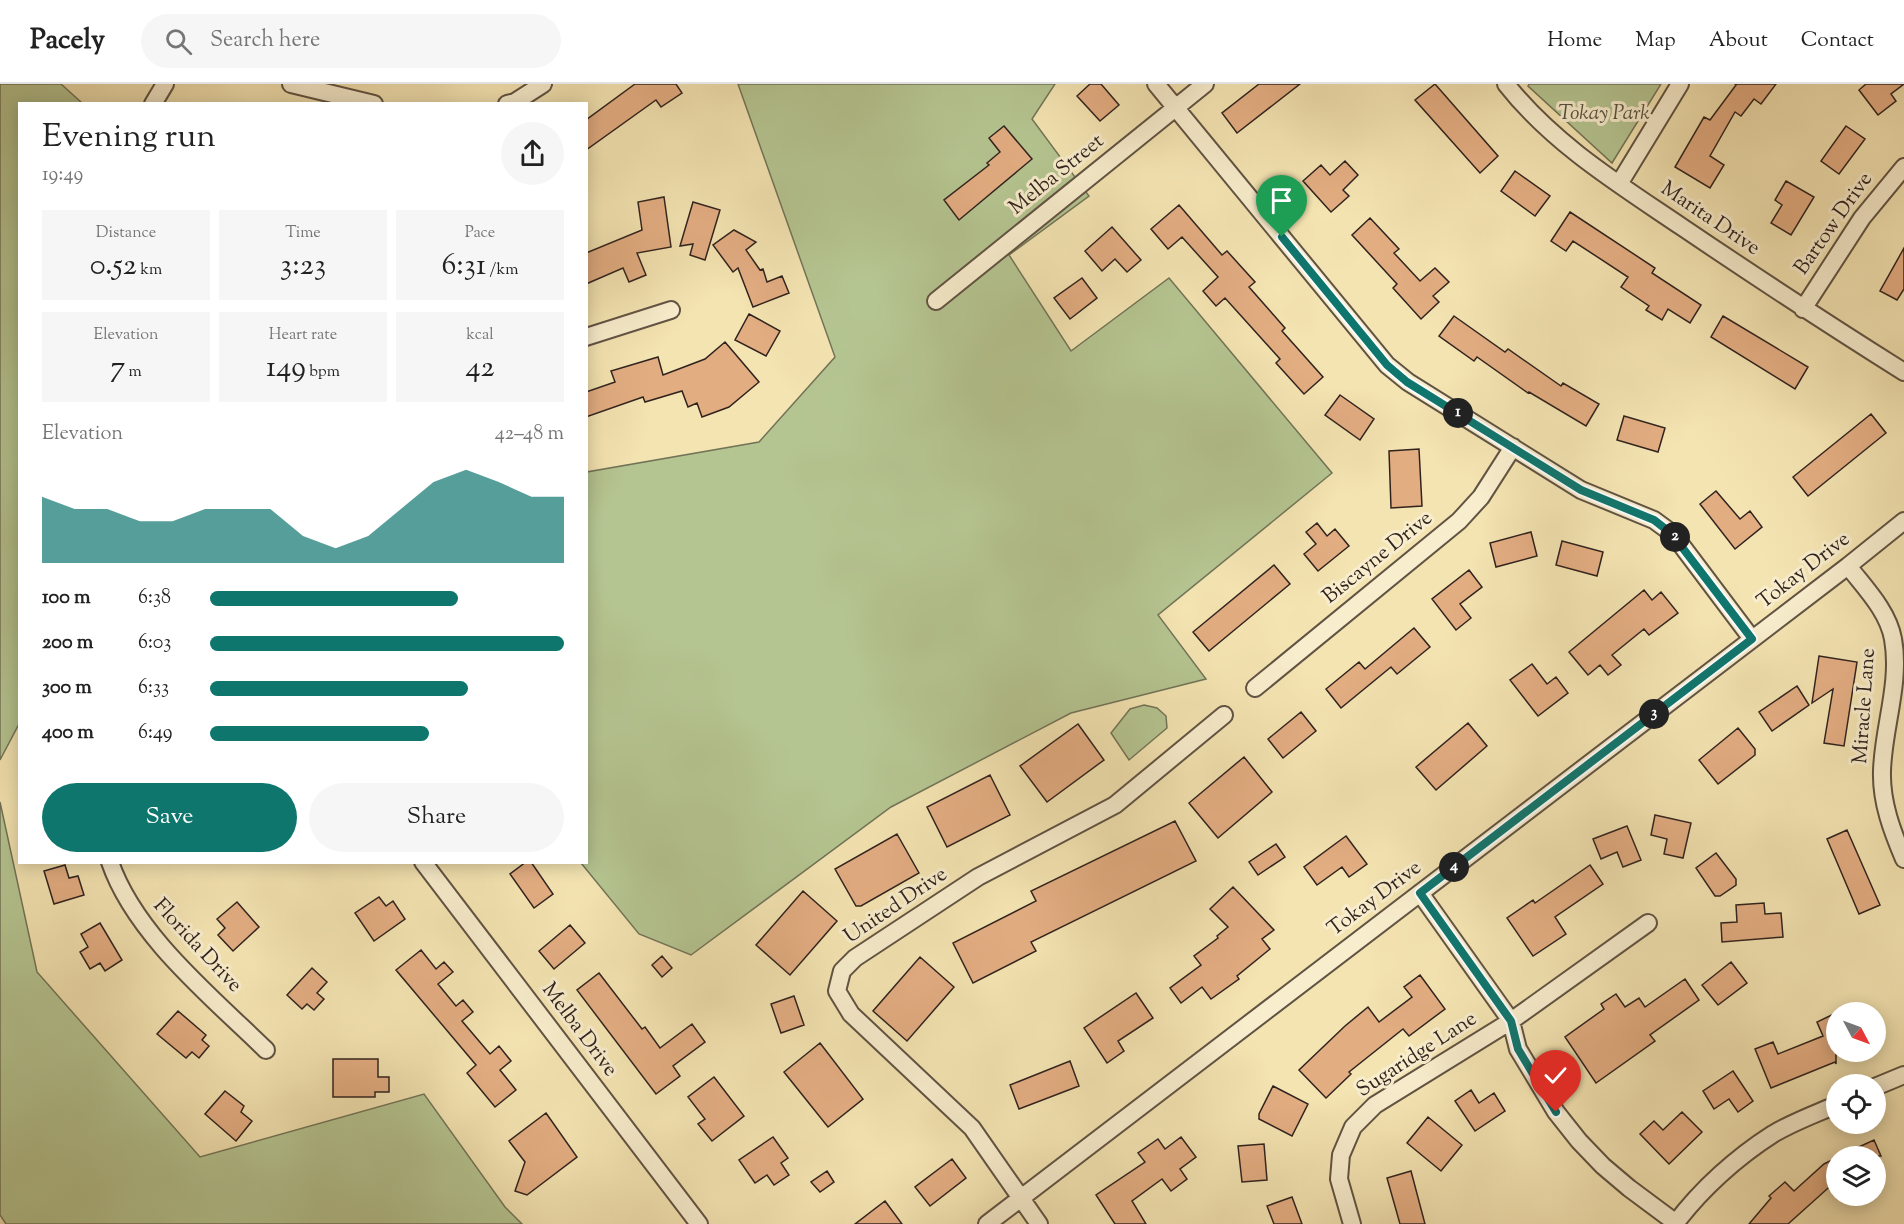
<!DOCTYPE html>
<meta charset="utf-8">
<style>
body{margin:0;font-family:"Sorts Mill Goudy",serif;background:#f6f6f6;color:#222;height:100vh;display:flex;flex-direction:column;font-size:22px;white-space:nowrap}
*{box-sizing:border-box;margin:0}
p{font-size:20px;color:#767676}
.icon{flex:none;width:33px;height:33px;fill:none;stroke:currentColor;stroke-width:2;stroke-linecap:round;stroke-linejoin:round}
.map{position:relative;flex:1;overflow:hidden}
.drawer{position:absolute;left:18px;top:18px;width:570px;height:762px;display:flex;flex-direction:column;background:#fff;border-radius:0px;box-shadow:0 3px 15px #0003}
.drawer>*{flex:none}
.needle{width:39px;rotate:131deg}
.buttons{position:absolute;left:1826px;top:918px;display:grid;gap:12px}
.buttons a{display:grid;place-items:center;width:60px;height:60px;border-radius:50%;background:#fff;box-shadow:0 3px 15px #0003;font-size:30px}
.pin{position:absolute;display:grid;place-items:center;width:51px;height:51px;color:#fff;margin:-62px -26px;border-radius:50% 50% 50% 0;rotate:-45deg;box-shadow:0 0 6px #0007}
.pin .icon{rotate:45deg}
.km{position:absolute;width:30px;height:30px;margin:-15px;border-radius:50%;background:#222;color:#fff;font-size:16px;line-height:30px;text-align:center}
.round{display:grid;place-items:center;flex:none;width:63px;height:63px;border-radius:32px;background:#f6f6f6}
.head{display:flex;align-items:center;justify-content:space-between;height:102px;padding:0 24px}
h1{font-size:33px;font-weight:600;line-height:45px}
.figures{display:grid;grid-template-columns:repeat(3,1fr);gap:9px;height:102px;padding:6px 24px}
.figures div{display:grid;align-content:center;border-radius:0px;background:#f6f6f6;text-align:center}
.figures b{font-size:30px;font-weight:600}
.figures small{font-size:16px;font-weight:400}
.figures p{font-size:16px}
.chart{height:168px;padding:12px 24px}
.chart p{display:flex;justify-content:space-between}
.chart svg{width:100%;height:108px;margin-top:6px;fill:#0f766e;opacity:.7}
.cta{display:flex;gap:12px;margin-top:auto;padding:12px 24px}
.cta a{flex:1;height:69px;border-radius:36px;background:#0f766e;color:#fff;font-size:24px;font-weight:600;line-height:69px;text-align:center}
.cta a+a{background:#f6f6f6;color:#222}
ul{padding:0 24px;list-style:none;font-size:20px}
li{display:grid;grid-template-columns:96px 72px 1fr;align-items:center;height:45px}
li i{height:15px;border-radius:8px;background:#0f766e}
header{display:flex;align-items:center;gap:36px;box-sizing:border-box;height:84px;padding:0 30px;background:#fff;border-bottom:2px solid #e0e0e0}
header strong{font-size:28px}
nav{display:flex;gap:33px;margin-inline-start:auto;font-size:21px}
.search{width:420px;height:54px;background:#f6f6f6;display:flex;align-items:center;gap:15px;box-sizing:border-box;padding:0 21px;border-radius:33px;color:#767676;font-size:22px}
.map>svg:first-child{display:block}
.green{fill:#b5c591;stroke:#727458;stroke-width:1.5}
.building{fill:#e3ad82;stroke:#30231e;stroke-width:1.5}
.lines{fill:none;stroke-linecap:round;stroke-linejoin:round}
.minor-casing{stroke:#615343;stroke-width:20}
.minor{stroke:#f8edcd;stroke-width:16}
.route-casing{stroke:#fff;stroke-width:12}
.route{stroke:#0f766e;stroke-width:8}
.labels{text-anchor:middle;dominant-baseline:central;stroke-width:6;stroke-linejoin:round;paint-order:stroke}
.park-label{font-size:21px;font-style:italic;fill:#585440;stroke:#f8edcd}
.street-label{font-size:21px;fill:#30231e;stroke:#f8edcd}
</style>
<header>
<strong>Pacely</strong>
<div class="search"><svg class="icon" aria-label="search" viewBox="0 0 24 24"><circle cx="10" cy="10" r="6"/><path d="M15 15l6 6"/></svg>Search here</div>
<nav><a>Home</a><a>Map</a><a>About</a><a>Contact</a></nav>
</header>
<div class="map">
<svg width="1904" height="1140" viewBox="0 0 1904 1140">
<rect width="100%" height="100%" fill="#f4e4b2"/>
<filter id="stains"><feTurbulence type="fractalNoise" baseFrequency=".00333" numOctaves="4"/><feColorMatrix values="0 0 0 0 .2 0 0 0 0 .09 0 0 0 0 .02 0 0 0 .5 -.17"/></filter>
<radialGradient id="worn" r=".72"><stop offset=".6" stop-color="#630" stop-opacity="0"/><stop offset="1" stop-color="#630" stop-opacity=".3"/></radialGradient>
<path class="green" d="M0,0H61L82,19L20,20V638L0,676Z
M738,0H1055L1032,35L1089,112L1009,171L1071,267L1169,194L1332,389L1158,531L1206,595L1071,629L891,723L691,871L639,850L581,779L586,778L587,388L759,358L835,273Z
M1529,0H1661L1612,79L1528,2Z
M1144,621L1157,624L1166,632L1167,644L1129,676L1111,649L1130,625Z
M0,718L37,888L200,1073L424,1010L505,1123L522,1140H6L0,1131Z"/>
<path class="building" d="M635,0H676L682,9L661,23L656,16L586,66V36Z
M1090,0H1101L1119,21L1100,37L1077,12Z
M1259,0H1300L1237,49L1222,29Z
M1435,0L1498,72L1480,89L1415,16Z
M1735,0H1776L1761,20L1754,15L1741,32L1735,28L1710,72L1724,81L1710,104L1675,83L1704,33L1710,36L1736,1Z
M1866,0H1904L1891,10L1896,17L1878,31L1859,6Z
M1004,42L1032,75L959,136L944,116L989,81L987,79L1000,68L989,54Z
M1846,42L1865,55L1839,90L1821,77Z
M1345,77L1358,91L1343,106L1349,112L1331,128L1303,97L1321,81L1330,91Z
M1515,87L1550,112L1535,132L1501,107Z
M1786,97L1814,113L1791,151L1771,139L1782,121L1775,116Z
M664,113L671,163L637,169L646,191L629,198L623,184L586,200V169L642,146L638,118Z
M693,118L720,126L705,176L690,171L693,160L680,162Z
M1179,121L1222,171L1227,167L1255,198L1249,203L1285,244L1282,247L1323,293L1304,310L1276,279L1280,275L1225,214L1216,222L1203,207L1218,193L1182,153L1168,165L1151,145Z
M1570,128L1655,184L1652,189L1701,221L1690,239L1668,225L1662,236L1646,226L1649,222L1621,203L1628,193L1573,157L1566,167L1551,157Z
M1370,134L1399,165L1394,169L1420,197L1435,184L1449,198L1433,212L1439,218L1421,235L1393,204L1397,200L1352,151Z
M1112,143L1141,176L1127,188L1115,175L1102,187L1085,167Z
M734,146L756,158L746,166L760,186L763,185L767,198L782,192L789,209L753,223L738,184L733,188L713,161Z
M1904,164V205L1897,216L1880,207Z
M1082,194L1097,214L1070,235L1054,214Z
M749,230L780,247L766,272L735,256Z
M1454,232L1505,268L1508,265L1561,302L1563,299L1599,320L1586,342L1529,308L1528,309L1477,273L1474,277L1439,252Z
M1723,232L1808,283L1795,305L1711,253Z
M725,258L759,298L729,323L702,333L697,319L688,323L682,307L645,318L643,313L586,333V308L615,298L611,287L658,273L663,291L705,275Z
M1340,311L1374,335L1360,356L1325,331Z
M1871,330L1886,349L1808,412L1793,393Z
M1624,332L1665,344L1658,368L1617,356Z
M1419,365L1422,422L1391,424L1389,367Z
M1716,407L1740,435L1750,427L1762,443L1735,465L1700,420Z
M1317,439L1327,452L1335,445L1349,462L1318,487L1304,470L1316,460L1306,448Z
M1531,448L1537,472L1496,483L1490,459Z
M1562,457L1603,468L1597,492L1556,481Z
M1274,481L1290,500L1209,567L1193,548Z
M1469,486L1482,503L1460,520L1471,534L1456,546L1432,515Z
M1644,506L1652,516L1661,508L1678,529L1649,551L1644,545L1612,571L1621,581L1608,591L1600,581L1588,591L1569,568Z
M1414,544L1430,563L1397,590L1391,583L1341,624L1326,605L1359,578L1365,585Z
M1819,572L1857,578L1844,662L1824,659L1833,605L1812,619Z
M1532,580L1547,600L1556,593L1568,609L1538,632L1510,596Z
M1797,602L1809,621L1772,647L1759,628Z
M1301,628L1316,647L1283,674L1268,655Z
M1468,639L1487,662L1436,706L1416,683Z
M1078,640L1104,676L1047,718L1020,682Z
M1738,644L1755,665V671L1718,700L1699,676Z
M1244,673L1272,708L1218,754L1189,719Z
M990,691L1010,731L947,763L927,723Z
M1655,731L1691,739L1683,774L1664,770L1667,755L1651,751Z
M1175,737L1196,777L1031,858L1036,867L973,899L953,859L1036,817L1031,807Z
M1627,742L1641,776L1623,783L1617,768L1601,775L1593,755Z
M1847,746L1880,821L1859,830L1827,755Z
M897,750L919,789L861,822H856L835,785Z
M1346,752L1367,780L1349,793L1342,783L1317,801L1304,783Z
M1276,760L1285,773L1258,791L1249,778Z
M1716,769L1736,795V801L1720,812H1715L1696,784Z
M526,778H531L553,810L534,824L510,790Z
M65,781L69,794L78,792L84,811L54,820L44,787Z
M1590,781L1603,800L1555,833L1566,850L1533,872L1507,834L1533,816L1535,819Z
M1233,803L1274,846L1262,855L1270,865L1237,892L1239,895L1211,915L1202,903L1181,919L1170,904L1201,881L1194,872L1218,854L1217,852L1228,843L1210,825Z
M803,807L837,837L790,891L756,861Z
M379,813L386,822L393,817L405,835L374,857L355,829Z
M237,818L259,843L233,867L218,851L225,844L217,835Z
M1764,819L1765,830L1781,829L1783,853L1722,858L1721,839L1737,838L1736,821Z
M100,839L122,876L105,887L100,879L90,885L80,868L88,863L81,850Z
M570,841L585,859L554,885L539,867Z
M421,866L436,885L444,878L453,888L438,900L456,922L463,916L473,928L462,937L490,970L499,962L511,977L500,986L516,1006L495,1023L467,989L476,981L396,886Z
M662,872L672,884L662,893L652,881Z
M920,873L954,903L907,957L873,927Z
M1731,878L1747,899L1718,921L1702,901Z
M312,884L327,898L317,909L324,915L314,926L307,920L302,925L287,911Z
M599,889L642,945L645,943L660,964L692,940L705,958L673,982L680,992L656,1010L577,906Z
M1420,891L1445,925L1409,952L1403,945L1349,988L1351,990L1326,1014L1299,986L1345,942L1368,923L1379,938L1412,913L1404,903Z
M1685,895L1699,916L1650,951L1655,957L1596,999L1565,953L1604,925L1601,920L1616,910L1625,923L1639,914L1645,923Z
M1136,909L1153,934L1118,957L1124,967L1107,979L1084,944Z
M794,912L804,941L781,949L771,920Z
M178,927L206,951L202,956L209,962L199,974L192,968L186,974L157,950Z
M1836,929V980L1835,978L1771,1004L1755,965L1773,958L1778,970L1823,952L1817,938Z
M820,959L863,1015L828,1043L784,988Z
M333,975H378V993H389V1008H375V1013H333Z
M1070,977L1079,1002L1019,1025L1010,1001Z
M1733,987L1753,1017L1738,1028L1729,1015L1714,1025L1703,1007Z
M714,993L744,1032L712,1057L698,1040L705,1035L688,1013Z
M1273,1002L1308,1020L1292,1052L1259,1035V1030Z
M1471,1006L1479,1019L1494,1009L1505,1027L1475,1047L1455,1017Z
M225,1007L244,1022L241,1028L252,1037L236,1057L205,1030Z
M1682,1028L1702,1048L1669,1080L1640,1050L1654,1037L1663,1046Z
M546,1029L577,1073L527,1111L515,1107L525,1078L509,1057Z
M1428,1033L1462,1061L1441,1087L1407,1059Z
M773,1053L788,1074L781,1079L789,1091L774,1101L767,1091L755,1099L739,1076Z
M1181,1053L1196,1073L1180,1085L1187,1095L1171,1107L1162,1095L1132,1117L1146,1140H1115L1096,1111L1145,1078L1138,1069L1158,1055L1165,1065Z
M1874,1056L1881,1072H1839Z
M1264,1060L1267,1096L1242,1098L1238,1062Z
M1836,1074V1097L1788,1140H1749L1771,1114L1769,1112L1785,1098L1794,1107L1824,1080Z
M952,1075L966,1094L930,1122L915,1103Z
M827,1087L834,1098L820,1108L811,1098Z
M1411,1087L1425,1140H1400L1387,1094Z
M1292,1113L1302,1140H1274L1267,1122Z
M885,1117L902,1140H855Z"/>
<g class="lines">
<defs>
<path id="minor" d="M291,0L374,20
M1156,0L1387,281L1408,298L1581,406L1654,436L1673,450L1752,555
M1506,0C1553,60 1620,101 1682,143C1756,193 1829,241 1904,288
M153,20L165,0
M507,20L515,18L543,0
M1619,100L1680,0
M936,217L1205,0
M1803,225L1862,134L1904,83
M586,253L671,226
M1848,482C1865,504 1888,527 1893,555C1901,599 1883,644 1882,687C1881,718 1892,747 1904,775
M1255,604L1459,437L1481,413L1513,363
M110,778C135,851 212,913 266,966
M423,778L699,1140
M1420,809L1511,937L1518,965L1556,1028L1579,1057L1603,1082L1629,1104L1676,1139
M1875,1003L1904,991
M987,1140L1848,482L1904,437
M1039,1140L972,1044L851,930L837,907L842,887L855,874L978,793L1115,721L1224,631
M1352,1140L1339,1095L1341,1071L1353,1043L1375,1021L1511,937L1648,839
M1675,1140C1701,1105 1737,1073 1773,1050C1793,1038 1815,1030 1836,1021"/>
</defs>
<use href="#minor" class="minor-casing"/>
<use href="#minor" class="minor"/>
</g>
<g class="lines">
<defs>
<path id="route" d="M1282,153L1387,281L1407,298L1581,406L1654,436L1672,450L1752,555L1420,809L1511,937L1518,965L1556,1028"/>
</defs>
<use href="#route" class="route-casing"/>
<use href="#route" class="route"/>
</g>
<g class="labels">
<g class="park-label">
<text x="1604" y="30">Tokay Park</text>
</g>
<g class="street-label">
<text transform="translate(1057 91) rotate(-39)">Melba Street</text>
<text transform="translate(1710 135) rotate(34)">Marita Drive</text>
<text transform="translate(1834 140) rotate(-55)">Bartow Drive</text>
<text transform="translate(1378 474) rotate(-39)">Biscayne Drive</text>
<text transform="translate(1804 487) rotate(-38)">Tokay Drive</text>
<text transform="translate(1865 622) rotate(-86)">Miracle Lane</text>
<text transform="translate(1375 815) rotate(-37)">Tokay Drive</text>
<text transform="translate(896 822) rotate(-34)">United Drive</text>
<text transform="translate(197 862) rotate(47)">Florida Drive</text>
<text transform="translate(579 946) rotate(53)">Melba Drive</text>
<text transform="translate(1417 971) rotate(-33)">Sugaridge Lane</text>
</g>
</g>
<rect width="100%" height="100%" filter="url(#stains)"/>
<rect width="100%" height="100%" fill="url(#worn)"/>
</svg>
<div class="buttons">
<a><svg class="needle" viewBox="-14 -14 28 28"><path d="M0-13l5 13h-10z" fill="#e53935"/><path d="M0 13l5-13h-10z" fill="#767676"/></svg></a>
<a><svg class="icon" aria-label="locate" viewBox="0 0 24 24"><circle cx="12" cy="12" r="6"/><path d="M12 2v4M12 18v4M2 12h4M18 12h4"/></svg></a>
<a><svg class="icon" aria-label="layers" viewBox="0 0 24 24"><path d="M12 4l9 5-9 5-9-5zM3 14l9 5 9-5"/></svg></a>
</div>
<div class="pin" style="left:1282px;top:153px;background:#1e9e55"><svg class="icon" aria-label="arrive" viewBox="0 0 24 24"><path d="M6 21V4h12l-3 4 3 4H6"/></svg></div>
<div class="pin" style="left:1556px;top:1028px;background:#d93025"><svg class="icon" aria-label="check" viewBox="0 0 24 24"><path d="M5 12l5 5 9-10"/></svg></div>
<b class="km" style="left:1458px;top:329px">1</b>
<b class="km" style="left:1675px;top:453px">2</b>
<b class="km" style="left:1654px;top:630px">3</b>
<b class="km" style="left:1454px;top:783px">4</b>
<section class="drawer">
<div class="head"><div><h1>Evening run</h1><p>19:49</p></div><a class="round"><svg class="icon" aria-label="share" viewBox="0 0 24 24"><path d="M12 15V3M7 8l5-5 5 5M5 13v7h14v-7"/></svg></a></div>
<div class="figures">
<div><p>Distance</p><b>0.52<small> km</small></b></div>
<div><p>Time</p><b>3:23</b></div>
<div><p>Pace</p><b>6:31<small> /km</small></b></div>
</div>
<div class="figures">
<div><p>Elevation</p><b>7<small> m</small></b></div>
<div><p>Heart rate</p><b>149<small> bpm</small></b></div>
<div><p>kcal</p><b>42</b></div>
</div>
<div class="chart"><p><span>Elevation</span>42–48 m</p>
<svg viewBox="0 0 160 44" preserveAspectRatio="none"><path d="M0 44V17L10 22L20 22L30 27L40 27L50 22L60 22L70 22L80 33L90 38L100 33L110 22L120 11L130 6L140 11L150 17L160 17V44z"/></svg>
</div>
<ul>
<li><b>100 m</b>6:38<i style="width:70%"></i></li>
<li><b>200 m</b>6:03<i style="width:100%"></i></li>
<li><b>300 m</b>6:33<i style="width:73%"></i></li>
<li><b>400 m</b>6:49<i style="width:62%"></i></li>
</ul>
<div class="cta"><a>Save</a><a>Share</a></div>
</section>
</div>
